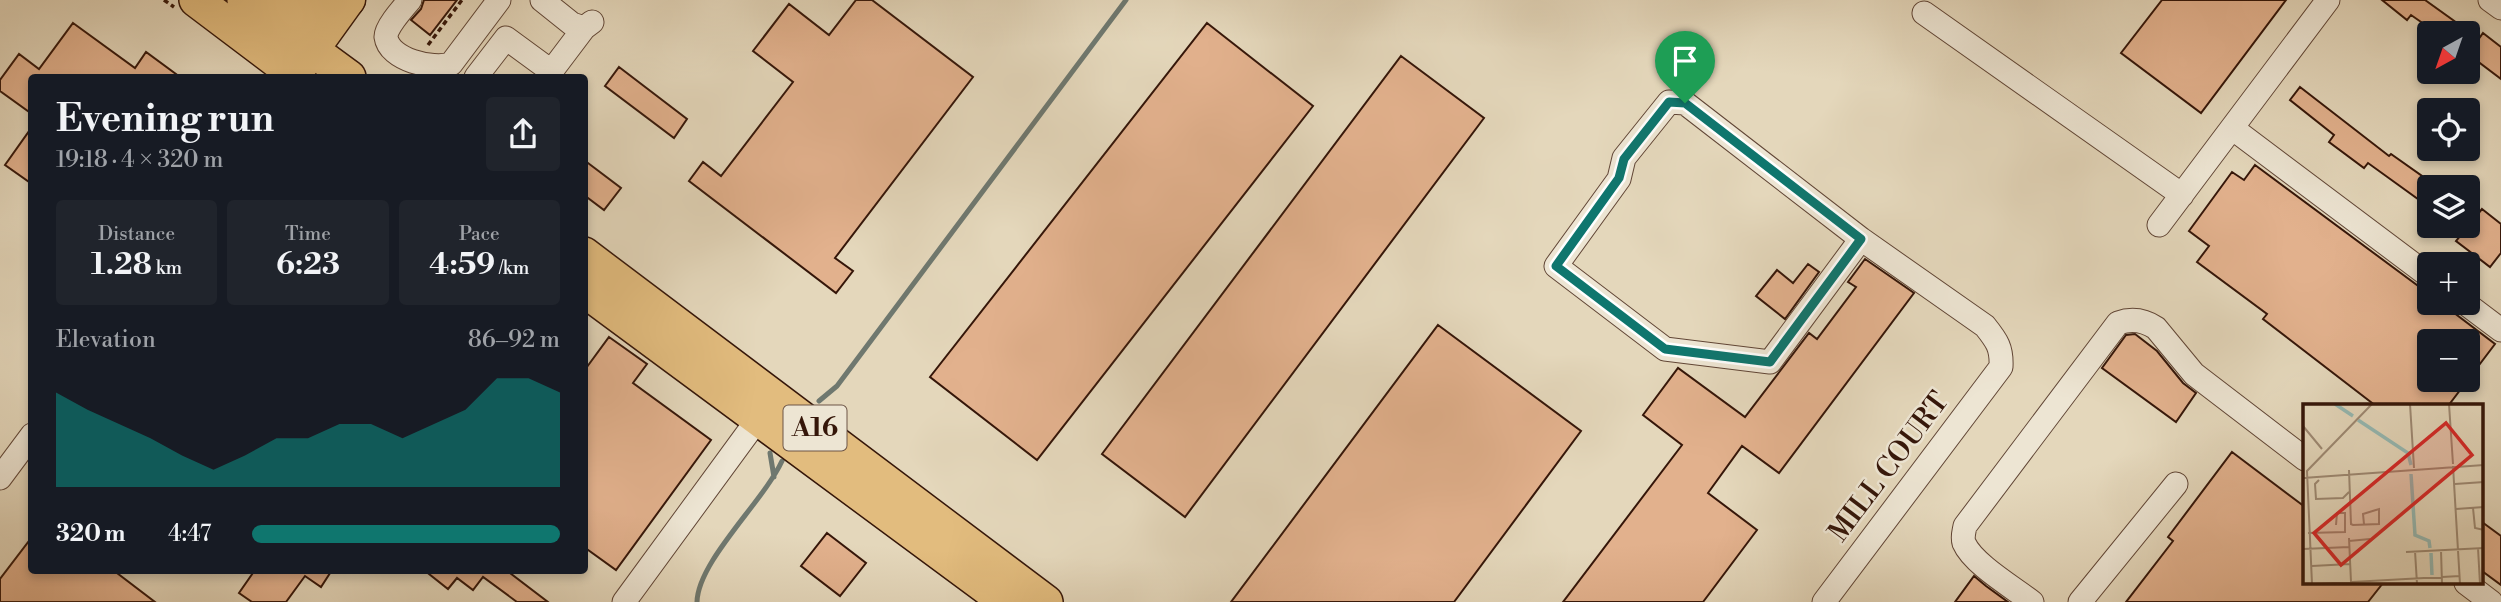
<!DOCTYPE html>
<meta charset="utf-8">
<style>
body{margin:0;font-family:"Libre Bodoni",serif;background:#20242c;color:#f1f3f6;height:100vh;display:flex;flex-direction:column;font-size:26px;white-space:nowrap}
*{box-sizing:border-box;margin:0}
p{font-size:23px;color:#9ea1a6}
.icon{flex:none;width:38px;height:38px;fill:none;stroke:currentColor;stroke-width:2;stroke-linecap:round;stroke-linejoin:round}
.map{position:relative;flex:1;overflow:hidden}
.side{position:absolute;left:28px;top:74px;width:560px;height:500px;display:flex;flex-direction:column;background:#171b24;border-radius:7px;box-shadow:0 4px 10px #0003}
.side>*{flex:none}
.needle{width:46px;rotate:220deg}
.fabs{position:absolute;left:2417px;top:21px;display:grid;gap:14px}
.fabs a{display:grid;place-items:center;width:63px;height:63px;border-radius:7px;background:#171b24;box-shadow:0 4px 10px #0003;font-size:35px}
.pin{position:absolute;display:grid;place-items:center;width:60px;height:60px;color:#fff;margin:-72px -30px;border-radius:50% 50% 50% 0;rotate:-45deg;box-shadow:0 0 7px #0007}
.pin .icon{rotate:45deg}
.round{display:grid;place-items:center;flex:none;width:74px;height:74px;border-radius:7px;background:#20242c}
.headline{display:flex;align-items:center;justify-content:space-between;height:119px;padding:0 28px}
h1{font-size:38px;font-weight:700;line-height:52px}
.metrics{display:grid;grid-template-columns:repeat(3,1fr);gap:10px;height:119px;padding:7px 28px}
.metrics div{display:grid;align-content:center;border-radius:7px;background:#20242c;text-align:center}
.metrics b{font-size:30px;font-weight:700}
.metrics small{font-size:19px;font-weight:400}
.metrics p{font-size:19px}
.chart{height:196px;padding:14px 28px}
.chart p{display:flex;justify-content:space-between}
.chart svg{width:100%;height:126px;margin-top:7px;fill:#0f766e;opacity:.7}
ul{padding:0 28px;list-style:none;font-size:23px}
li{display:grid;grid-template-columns:112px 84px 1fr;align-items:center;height:52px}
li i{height:18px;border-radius:9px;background:#0f766e}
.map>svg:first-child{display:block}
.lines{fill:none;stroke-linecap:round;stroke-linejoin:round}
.stream{stroke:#6f786f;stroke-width:5}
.building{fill:#e2b18d;stroke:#351609;stroke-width:2;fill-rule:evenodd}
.minor-casing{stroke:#614636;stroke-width:25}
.major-casing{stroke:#351609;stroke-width:31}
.highway-casing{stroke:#351609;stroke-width:36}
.path{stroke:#351609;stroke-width:3.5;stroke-dasharray:5 3.5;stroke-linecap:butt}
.minor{stroke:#ede5d3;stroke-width:23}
.major{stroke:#e2bc7e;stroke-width:28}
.highway{stroke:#e2bc7e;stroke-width:33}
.route-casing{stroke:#fff;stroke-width:14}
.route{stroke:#0f766e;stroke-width:9}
.labels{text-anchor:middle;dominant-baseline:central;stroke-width:5;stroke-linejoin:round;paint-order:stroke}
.shield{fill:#ede5d3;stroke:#6c5446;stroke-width:2}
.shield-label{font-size:26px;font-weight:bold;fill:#351609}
.street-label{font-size:28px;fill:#351609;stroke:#ede5d3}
.inset-river{fill:none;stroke:#95b9b3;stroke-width:3.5}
.inset-road{fill:none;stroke:#9e8a74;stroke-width:2}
.view{fill:#d62828;fill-opacity:0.15;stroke:#d62828;stroke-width:3.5}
.inset-edge{fill:none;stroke:#351609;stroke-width:3.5}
</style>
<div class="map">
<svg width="2501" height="602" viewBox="0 0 2501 602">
<rect width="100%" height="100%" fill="#e4d7bb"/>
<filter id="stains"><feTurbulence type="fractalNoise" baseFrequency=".00286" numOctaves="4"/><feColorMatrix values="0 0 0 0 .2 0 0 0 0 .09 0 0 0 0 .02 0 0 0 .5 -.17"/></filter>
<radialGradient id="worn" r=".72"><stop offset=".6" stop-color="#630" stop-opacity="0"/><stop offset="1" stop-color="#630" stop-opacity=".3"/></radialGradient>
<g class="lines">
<path class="stream" d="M819,401L837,386L1126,0
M770,453L774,477
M697,602C698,561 763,502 782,461"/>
</g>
<path class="building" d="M424,0H457L430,35L411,20L421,9Z
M856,0H872L973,77L835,258L853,271L836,293L689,181L703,162L721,176L793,82L753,51L789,4L829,35Z
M2162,0H2286L2201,113L2121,53Z
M2382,0H2425L2471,33H2437L2411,15L2407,20Z
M73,23L135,68L146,52L180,77H32V114L0,91V80L19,54L39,69Z
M1207,23L1313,106L1037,460L930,377Z
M2483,33L2501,47V79L2468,54Z
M1401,56L1484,118L1185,517L1102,454Z
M619,67L687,119L674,138L605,86Z
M2300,87L2389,156L2391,154L2422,176L2420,178L2429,184V207L2368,163L2364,168L2329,142L2334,135L2290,100Z
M32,127V184L5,165Z
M584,160L621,188L604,210L584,195Z
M2255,165L2429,294V303H2441L2495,344L2448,406H2376L2263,319L2267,314L2197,262L2209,246L2189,231L2232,172L2244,180ZM2429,341H2468V380H2429Z
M2482,209L2501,224V253L2490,267L2456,241L2461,235L2450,226H2468Z
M1865,259L1914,293L1779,473L1742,446L1708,493L1757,530L1703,602H1563L1682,445L1643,415L1678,368L1745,417L1809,333L1817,339L1856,287L1848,282Z
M1808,264L1819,272L1785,319L1756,296L1777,270L1793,283Z
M1438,325L1581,431L1454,602H1231Z
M2135,334L2157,351L2183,383L2196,393L2176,422L2102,368L2126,335Z
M609,337L647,364L633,383L711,440L616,570L584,547V371Z
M2232,452L2305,507V583H2383L2368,602H2126L2173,541L2168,537Z
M2482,522L2501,536V585L2482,571Z
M827,533L866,563L840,596L801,566Z
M32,537V570H113L155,602H0V579Z
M255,570H332L321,587L305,576L286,602H252L239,593Z
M424,570H506L548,602H517L483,577L473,590L457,578L448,589Z
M1974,576L1986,586L2008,602H1955Z"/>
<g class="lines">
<defs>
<path id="minor" d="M410,0C404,7 385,28 386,37C389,60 433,70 451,64L499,0
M542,0L572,24L584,28L592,22
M2490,0L2501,8
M1924,13L2182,195
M476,77L506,38L551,71
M547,77L584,28
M2232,128L2429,276
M2159,225L2328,0
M2465,303L2501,330
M0,478L32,435
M2466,583L2491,602
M624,602L766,408
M1824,602L2001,367C2002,348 1997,341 1985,326L1861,239L1685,103L1669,102L1624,158L1619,179L1556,266L1665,349L1770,362L1861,239
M2032,602C2014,588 1973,564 1964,543C1962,537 1964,532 1965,526L2118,323C2132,318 2144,320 2156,328L2194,374L2305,459
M2080,602L2176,484"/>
<path id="major" d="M302,68L351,0"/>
<path id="highway" d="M196,0L298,77
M244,0L349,77
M260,7C300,21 310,16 348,0
M584,254L1046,602
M584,290L1006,602"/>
</defs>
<use href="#minor" class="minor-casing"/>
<use href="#major" class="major-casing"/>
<use href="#highway" class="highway-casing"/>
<path class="path" d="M164,0L174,7
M428,45L462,0"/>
<use href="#minor" class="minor"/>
<use href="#major" class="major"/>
<use href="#highway" class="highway"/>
</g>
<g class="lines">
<defs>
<path id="route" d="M1669,102L1685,103L1861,239L1770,362L1665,349L1556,266L1619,178L1624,159Z"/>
</defs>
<use href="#route" class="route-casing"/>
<use href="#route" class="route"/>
</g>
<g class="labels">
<rect class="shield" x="783.5" y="405.5" width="63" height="45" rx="5"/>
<g class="shield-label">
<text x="815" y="428">A16</text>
</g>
<g class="street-label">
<text transform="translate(1889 467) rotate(-53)">MILL COURT</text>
</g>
</g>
<g transform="translate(2303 404)">
<rect width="180" height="180" fill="#e4d7bb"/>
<path class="inset-river" d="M32,0L50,12M55,16L105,49L108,61M108,70L112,131L126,137L127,144M128,149L129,171"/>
<path class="inset-road" d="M107,0L111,64M146,0L150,60M0,22L19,45M0,60V30M150,62L157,180M46,66L48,120L50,121L76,120V105L60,110L61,120M0,74L181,61M16,76L12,80L13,95L40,94L46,88M152,80L181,78M170,104L172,124L181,126M153,105L181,103M5,129L42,128V109H34L33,121M46,134L48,178M46,137L67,135M175,144L177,180M0,145L46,143M138,146L139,180M112,147L114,180M103,148L181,144M9,162L47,160M9,180L4,67L69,0M13,180L157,172"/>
<path class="view" d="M143,19L169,51L38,161L11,129Z"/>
<rect width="180" height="180" class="inset-edge"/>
</g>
<rect width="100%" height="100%" filter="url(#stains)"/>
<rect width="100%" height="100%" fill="url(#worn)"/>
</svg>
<div class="fabs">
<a><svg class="needle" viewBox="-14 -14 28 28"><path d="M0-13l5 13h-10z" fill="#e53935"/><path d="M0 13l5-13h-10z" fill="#9ea1a6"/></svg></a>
<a><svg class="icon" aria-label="locate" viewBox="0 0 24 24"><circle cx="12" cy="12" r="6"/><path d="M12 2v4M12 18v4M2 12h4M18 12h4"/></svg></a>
<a><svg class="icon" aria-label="layers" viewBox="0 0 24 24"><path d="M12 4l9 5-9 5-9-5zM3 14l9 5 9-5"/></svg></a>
<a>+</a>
<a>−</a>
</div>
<div class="pin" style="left:1685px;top:103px;background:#1e9e55"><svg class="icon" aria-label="arrive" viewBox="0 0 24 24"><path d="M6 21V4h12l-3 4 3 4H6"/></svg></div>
<section class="side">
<div class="headline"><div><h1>Evening run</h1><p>19:18 · 4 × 320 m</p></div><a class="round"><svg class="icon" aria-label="share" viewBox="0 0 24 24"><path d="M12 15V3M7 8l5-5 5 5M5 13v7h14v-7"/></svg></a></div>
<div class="metrics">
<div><p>Distance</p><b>1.28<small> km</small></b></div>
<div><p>Time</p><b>6:23</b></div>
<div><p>Pace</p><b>4:59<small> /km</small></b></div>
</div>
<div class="chart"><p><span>Elevation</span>86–92 m</p>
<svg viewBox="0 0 160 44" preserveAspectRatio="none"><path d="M0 44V11L10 17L20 22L30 27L40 33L50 38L60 33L70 27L80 27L90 22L100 22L110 27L120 22L130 17L140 6L150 6L160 11V44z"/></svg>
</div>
<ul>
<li><b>320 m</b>4:47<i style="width:100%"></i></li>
</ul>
</section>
</div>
